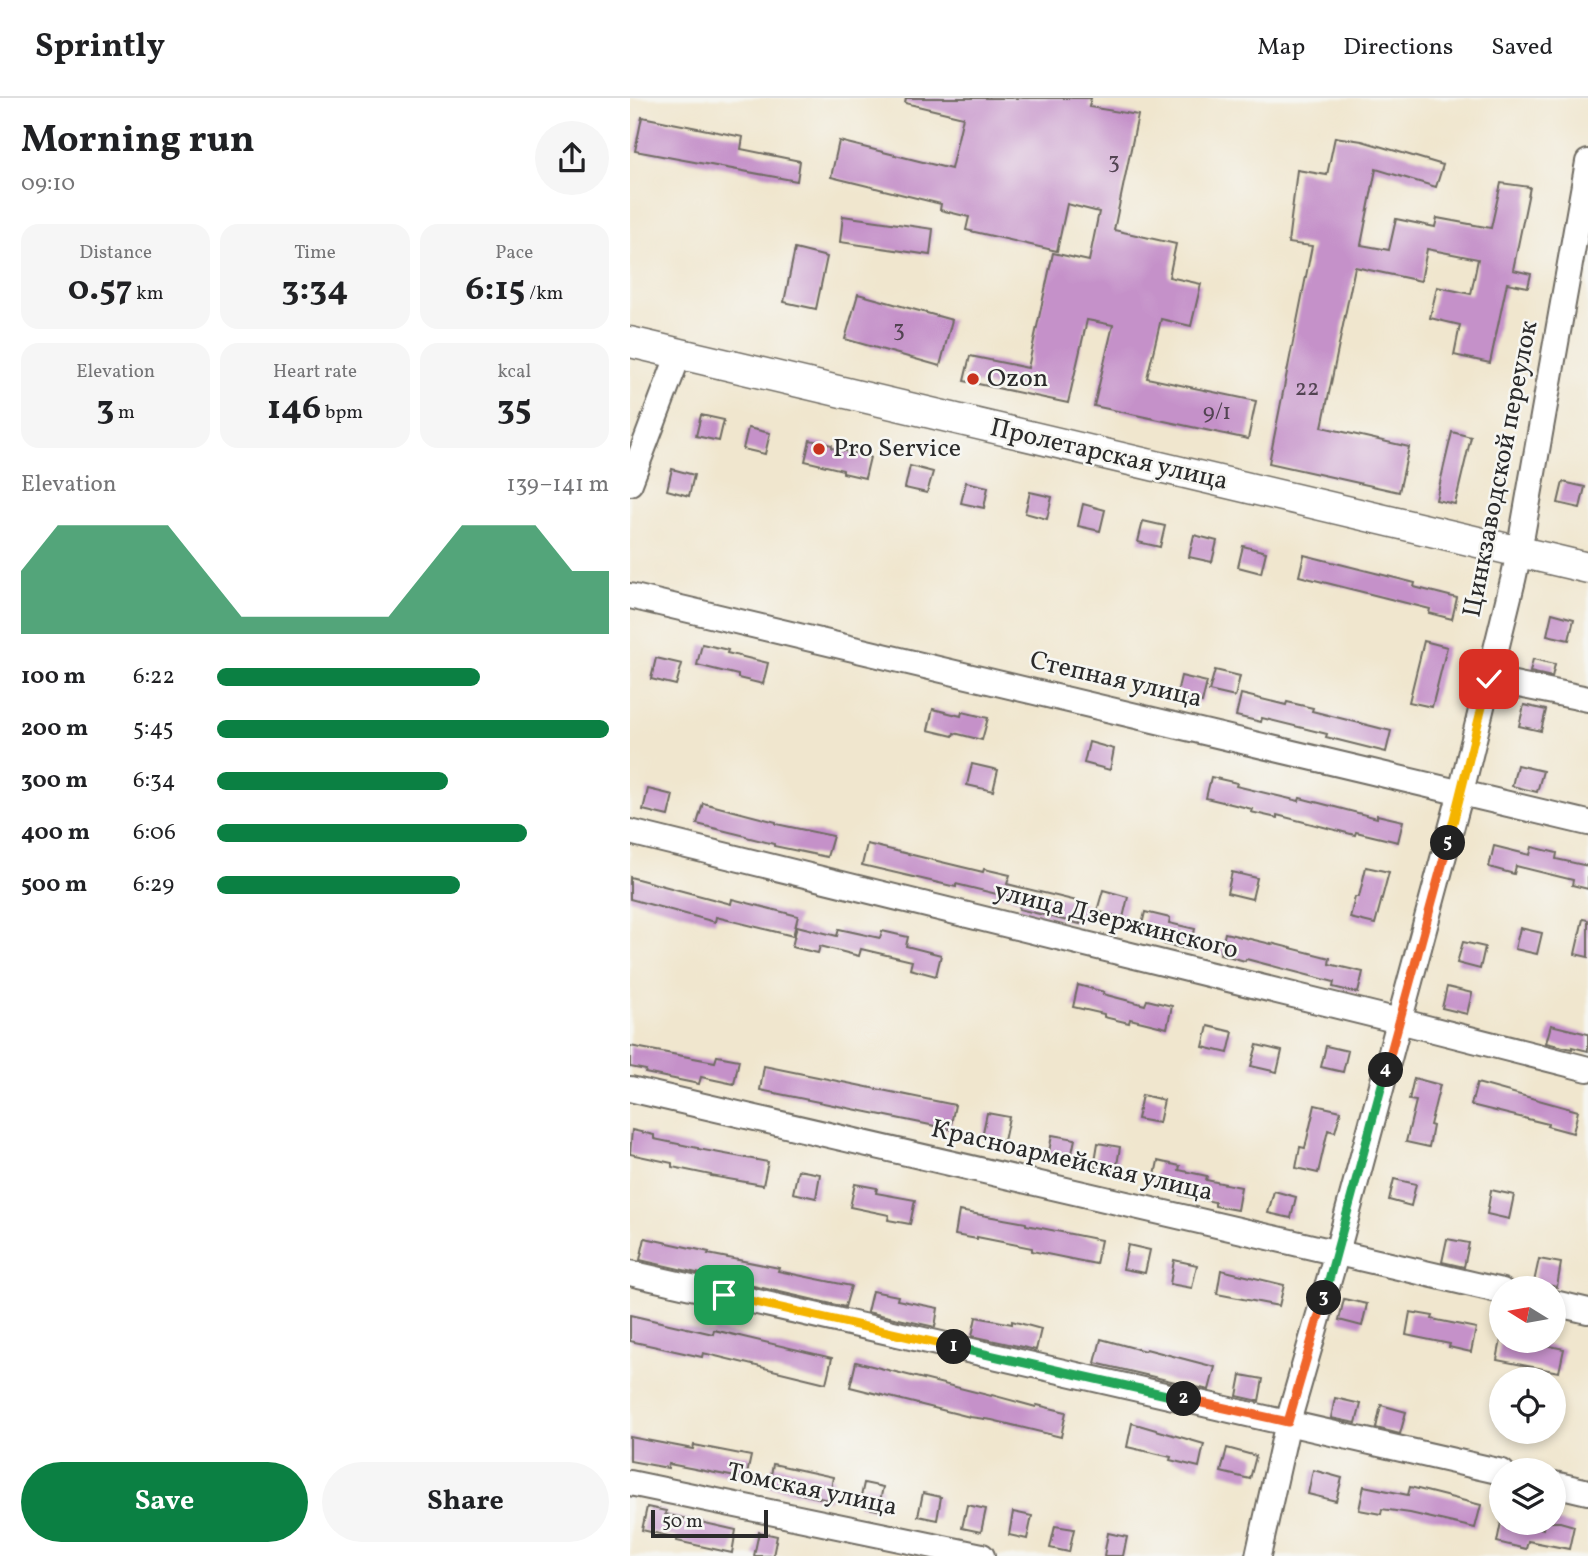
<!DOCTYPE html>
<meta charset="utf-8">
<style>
body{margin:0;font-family:Vollkorn,serif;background:#f6f6f6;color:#202124;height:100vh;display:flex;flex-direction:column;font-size:26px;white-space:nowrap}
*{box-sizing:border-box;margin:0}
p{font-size:23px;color:#757577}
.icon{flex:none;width:38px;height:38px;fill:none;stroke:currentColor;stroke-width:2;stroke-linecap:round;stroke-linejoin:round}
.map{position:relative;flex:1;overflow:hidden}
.drawer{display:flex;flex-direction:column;background:#fff;width:630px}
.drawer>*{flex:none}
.needle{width:46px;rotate:281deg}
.buttons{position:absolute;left:859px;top:1178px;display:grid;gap:14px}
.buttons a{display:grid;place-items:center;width:77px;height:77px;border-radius:50%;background:#fff;box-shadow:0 4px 10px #0003;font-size:35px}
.scale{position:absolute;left:21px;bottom:18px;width:117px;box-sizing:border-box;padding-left:7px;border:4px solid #2b2b2b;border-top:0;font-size:19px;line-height:24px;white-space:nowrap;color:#2b2b2b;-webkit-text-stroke:5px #f6f6f2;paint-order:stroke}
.pin{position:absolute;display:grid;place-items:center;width:60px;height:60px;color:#fff;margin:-30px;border-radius:14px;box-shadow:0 4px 10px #0006}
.km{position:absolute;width:35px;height:35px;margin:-18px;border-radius:50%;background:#222;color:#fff;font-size:19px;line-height:35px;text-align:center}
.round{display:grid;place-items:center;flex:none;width:74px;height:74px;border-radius:37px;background:#f6f6f6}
.overview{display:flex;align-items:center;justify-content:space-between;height:119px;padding:0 21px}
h1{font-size:38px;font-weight:700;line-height:52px}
.metrics{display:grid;grid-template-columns:repeat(3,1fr);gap:10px;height:119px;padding:7px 21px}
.metrics div{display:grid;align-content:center;border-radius:18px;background:#f6f6f6;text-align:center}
.metrics b{font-size:35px;font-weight:700}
.metrics small{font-size:19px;font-weight:400}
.metrics p{font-size:19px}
.chart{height:196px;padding:14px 21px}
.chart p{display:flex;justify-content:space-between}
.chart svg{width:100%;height:126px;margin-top:7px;fill:#0b8043;opacity:.7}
.cta{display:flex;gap:14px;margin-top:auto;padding:14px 21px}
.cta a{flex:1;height:80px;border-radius:42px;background:#0b8043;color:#fff;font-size:28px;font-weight:700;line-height:80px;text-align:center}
.cta a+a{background:#f6f6f6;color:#202124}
ul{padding:0 21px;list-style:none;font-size:23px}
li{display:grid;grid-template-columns:112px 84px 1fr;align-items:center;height:52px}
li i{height:18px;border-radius:9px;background:#0b8043}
header{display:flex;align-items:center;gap:42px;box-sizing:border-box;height:98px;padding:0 35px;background:#fff;border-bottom:2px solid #e0e0e0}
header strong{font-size:33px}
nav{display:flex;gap:38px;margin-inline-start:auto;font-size:24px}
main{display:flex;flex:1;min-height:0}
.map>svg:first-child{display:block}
.building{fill:#c591c9}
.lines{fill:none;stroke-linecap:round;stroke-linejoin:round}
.minor-casing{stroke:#706c64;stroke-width:28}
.major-casing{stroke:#706c64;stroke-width:33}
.minor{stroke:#fff;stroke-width:24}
.major{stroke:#fff;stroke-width:30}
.split-1-casing{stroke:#fff;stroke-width:14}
.split-2-casing{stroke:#fff;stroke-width:14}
.split-3-casing{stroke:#fff;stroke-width:14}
.split-4-casing{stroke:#fff;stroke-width:14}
.split-5-casing{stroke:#fff;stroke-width:14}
.split-6-casing{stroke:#fff;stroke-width:14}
.split-1{stroke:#f5b400;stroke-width:9}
.split-2{stroke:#22a559;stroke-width:9}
.split-3{stroke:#f0652b;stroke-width:9}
.split-4{stroke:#22a559;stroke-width:9}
.split-5{stroke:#f0652b;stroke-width:9}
.split-6{stroke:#f5b400;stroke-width:9}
.poi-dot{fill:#c8321e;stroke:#f6f6f2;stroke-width:2.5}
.labels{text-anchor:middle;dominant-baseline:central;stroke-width:5;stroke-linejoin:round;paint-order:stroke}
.number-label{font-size:23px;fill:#524452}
.poi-label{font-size:26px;fill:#2b2b2b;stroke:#f6f6f2;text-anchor:start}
.street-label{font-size:26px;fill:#2b2b2b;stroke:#f6f6f2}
</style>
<header>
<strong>Sprintly</strong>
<nav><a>Map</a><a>Directions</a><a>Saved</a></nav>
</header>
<main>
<section class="drawer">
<div class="overview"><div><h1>Morning run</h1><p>09:10</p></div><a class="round"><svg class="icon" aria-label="share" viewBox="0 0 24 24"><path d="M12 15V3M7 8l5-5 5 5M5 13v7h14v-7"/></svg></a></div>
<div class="metrics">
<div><p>Distance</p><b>0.57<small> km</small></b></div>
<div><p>Time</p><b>3:34</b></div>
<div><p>Pace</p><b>6:15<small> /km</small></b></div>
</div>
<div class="metrics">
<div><p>Elevation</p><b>3<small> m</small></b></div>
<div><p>Heart rate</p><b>146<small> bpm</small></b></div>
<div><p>kcal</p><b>35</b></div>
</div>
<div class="chart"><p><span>Elevation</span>139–141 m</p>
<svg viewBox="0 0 160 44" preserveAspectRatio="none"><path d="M0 44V22L10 6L20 6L30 6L40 6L50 22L60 38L70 38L80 38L90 38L100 38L110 22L120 6L130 6L140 6L150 22L160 22V44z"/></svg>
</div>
<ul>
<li><b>100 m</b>6:22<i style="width:67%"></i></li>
<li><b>200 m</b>5:45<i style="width:100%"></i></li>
<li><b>300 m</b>6:34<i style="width:59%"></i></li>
<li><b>400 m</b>6:06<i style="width:79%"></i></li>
<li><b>500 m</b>6:29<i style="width:62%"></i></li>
</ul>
<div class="cta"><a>Save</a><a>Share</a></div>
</section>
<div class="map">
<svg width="958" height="1458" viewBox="0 0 958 1458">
<rect width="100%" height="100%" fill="#f6f6f2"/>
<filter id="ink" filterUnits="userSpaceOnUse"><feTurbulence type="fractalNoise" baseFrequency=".0143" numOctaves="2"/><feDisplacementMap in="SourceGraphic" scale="14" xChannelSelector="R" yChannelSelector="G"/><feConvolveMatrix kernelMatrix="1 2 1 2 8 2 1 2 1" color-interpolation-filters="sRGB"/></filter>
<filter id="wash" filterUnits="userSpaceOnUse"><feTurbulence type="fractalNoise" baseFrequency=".00686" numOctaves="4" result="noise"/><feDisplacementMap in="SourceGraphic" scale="28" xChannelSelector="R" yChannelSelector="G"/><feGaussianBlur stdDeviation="1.57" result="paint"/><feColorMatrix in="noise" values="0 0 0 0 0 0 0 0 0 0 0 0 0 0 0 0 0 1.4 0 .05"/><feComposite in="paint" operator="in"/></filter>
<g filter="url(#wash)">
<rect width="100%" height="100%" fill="#f0e6ce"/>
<g id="blocks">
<path class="building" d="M276,0H461L459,9L508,17L484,132L546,146L539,179L571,186L561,228L531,221L517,280L626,303L618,341L464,308L483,227L457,222L438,305L334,283L340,258L398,270L423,155L459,163L469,114L437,106L427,153L336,132L339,119L310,112L311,106L201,79L209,43L321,71L333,19L275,5Z
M12,19L113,39L111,51L170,63L167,83L5,53Z
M705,39L732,43L813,67L806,89L746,71L731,147L759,152L766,121L805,129L807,120L861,130L871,85L900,89L883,172L901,176L898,189L877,185L860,265L824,257L830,227L800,220L807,189L841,196L848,161L797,151L791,183L725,169L692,329L779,349L769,394L639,365L682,148L658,145L667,72L697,77Z
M213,118L303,131L300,157L210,144Z
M165,151L197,159L186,211L154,204Z
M228,196L322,222L310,268L215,241Z
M71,317L94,322L89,343L66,338Z
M118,330L140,335L135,356L113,351Z
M822,334L841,339L825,406L806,402Z
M180,342L202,347V350L240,359L235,380L213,375V372L175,363Z
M280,368L303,374L297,395L275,390Z
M42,371L64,377L59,398L37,392Z
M336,384L358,389L354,410L331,405Z
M933,384L955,389L950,410L928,405Z
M400,394L422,399L417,421L395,415Z
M453,406L475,412L470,433L448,428Z
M513,423L535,428L530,449L508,444Z
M564,437L587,443L582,464L559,459Z
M613,448L636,454L631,475L608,469Z
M674,457L785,485L784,489L827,500L822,521L799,515L800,511L669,478Z
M922,515L944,521L939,542L917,537Z
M794,543L817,549L802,609L779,604Z
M72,546L98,552L97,555L138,565L133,586L108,580V577L67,567Z
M26,560L52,566L46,587L21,581Z
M903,561L925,566L922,579L900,574Z
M585,572L610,578L605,599L579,593Z
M551,578L577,584L572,605L546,599Z
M611,596L656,607L657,604L683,610L682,613L761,633L756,654L696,639L697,636L632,620L631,624L606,618Z
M894,607L916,612L911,633L889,628Z
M303,611L331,618L332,614L358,620L352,642L324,635L323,638L298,632Z
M459,644L484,651L480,672L454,665Z
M342,666L368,672L363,693L337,687Z
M887,667L913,673L907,694L882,688Z
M581,679L607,685L606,688L669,703L670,700L747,720V717L773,723L768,744L726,734L725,737L647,717V720L621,714L622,711L576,700Z
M18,691L43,697L38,718L13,712Z
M73,705L146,724V726L203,738L197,759L144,748V746L116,739V738L67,726Z
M237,746L353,774L354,771L380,777L377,786L455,805L450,826L389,811L391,802L326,786V789L232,767Z
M864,748L900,757L902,749L927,755L926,761L958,768V791L942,787L943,782L886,768L884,776L859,769Z
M736,769L759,774L745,826L720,820L725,799H729Z
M602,774L627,780L622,801L597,795Z
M0,779L101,806L102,801L168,818L163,838L86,819L85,824L0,801Z
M473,792L498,799L493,820L467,813Z
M515,814L540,820L539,825L565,831L560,852L534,846L535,841L510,835Z
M953,821L958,822V859L945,856Z
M167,828L207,838L209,831L250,840L252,833L278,839L276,848L311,857L306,878L280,871L282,863L231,851L229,858L190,848L188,855L162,849Z
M890,830L912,835L907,856L885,851Z
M595,835L641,846V845L700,860L699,866L733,874L728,895L703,889L704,884L616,861L615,863L590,856Z
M833,844L855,849L850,871L827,865Z
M448,887L474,894L473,896L515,907L517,902L542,908L537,930L500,921L499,925L474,919V916L443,909Z
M817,889L842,895L837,916L812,910Z
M921,927L958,936V953L942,949V951L916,945Z
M578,928L603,934L598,955L573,949Z
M627,947L652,953L647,974L621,968Z
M0,948L85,964L87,958L109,962L104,986L71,979L69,986L15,975L16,972L0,969Z
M696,948L718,953L713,974L691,969Z
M134,968L325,1007L320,1031L130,992Z
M784,980L810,987L800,1027L803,1028L799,1049L776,1044L786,1003L779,1002Z
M847,985L948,1013L943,1035L917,1028L918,1026L841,1007Z
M512,997L534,1002L529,1025L507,1021Z
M685,1007L711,1013L705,1034L698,1032L688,1075L666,1070L670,1049L675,1050Z
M357,1015L379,1019L374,1043L352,1039Z
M2,1032L24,1037V1041L68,1050V1051L138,1064L133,1087L81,1078V1077L42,1069V1065L0,1056Z
M422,1037L445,1041L440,1065L418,1060Z
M468,1045L490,1049L486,1073L464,1069Z
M528,1063L550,1068L549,1072L577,1078L576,1082L611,1089L607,1112L585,1108V1104L550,1097L551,1092L523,1087Z
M168,1072L190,1076L186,1100L163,1095Z
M764,1081L786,1086L781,1108L759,1102Z
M225,1086L247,1090L246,1095L285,1102L280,1126L258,1122L259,1117L220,1109Z
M861,1092L884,1097L879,1121L857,1116Z
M644,1093L666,1099L661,1120L638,1115Z
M329,1113L396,1125V1127L471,1142L466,1166L402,1153V1150L347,1139V1141L325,1137Z
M15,1140L79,1154L78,1156L149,1170L148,1173L221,1188L215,1209L10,1162Z
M817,1141L839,1145L834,1169L812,1164Z
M498,1147L520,1152L515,1175L493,1171Z
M909,1161L931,1165L927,1189L904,1184Z
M544,1162L567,1167L562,1190L540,1186Z
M591,1172L654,1187L649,1208L587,1196Z
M242,1193L268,1198L267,1202L308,1210L305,1229L237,1214Z
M714,1201L737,1206L732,1228L709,1222Z
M780,1214L803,1218L802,1221L846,1230L841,1254L819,1249L820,1246L776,1237Z
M0,1217L83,1236L84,1232L202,1260L196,1285L73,1255L72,1259L0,1243Z
M346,1219L382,1226V1223L411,1231L406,1252L342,1238Z
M471,1241L515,1253L516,1251L585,1269L579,1292L465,1265Z
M871,1242H892L934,1251L929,1274L867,1262Z
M226,1264L361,1298L362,1297L406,1309L407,1307L436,1314L431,1339L362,1322L340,1319L220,1289Z
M611,1277L633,1281L629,1303L607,1298Z
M705,1300L731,1306L726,1325L701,1320Z
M751,1307L776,1314L770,1336L746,1330Z
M502,1325L574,1346L569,1369L540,1362L541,1359L497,1349Z
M0,1339L63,1351L64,1347L121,1358L116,1381L39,1366L38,1370L0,1363Z
M597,1350L626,1358L620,1381L591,1374Z
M143,1366L203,1379L199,1402L139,1389Z
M683,1372L712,1380L706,1403L678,1396Z
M234,1385L253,1389L248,1412L229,1408Z
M734,1388L778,1397L780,1389L851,1407L845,1430L780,1415L752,1411L751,1416L729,1412Z
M293,1395L311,1399L307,1422L288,1418Z
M337,1407L356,1411L351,1434L332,1430Z
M17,1409L36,1413L35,1416L106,1432L102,1455L47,1443V1440L12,1432Z
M383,1414L402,1418L397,1441L379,1437Z
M871,1424H889L913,1431L914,1424H930L944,1428L939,1451L898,1443L896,1451L867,1444Z
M425,1428L444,1431L439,1454L420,1450Z
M129,1434L147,1438L143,1458H124Z
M478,1435L497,1439L493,1458H474Z"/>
</g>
</g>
<g filter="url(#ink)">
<use href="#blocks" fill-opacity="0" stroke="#706c64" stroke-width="2"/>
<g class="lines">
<defs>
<path id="minor" d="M0,385L49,256
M0,498L958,725
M859,581L958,601
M0,734L769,923L958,971
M0,991L872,1193
M0,1175L872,1374
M924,1205L958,1213
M0,1385L352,1458
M924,1386L958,1394
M628,1458L658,1324L707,1154L831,694L883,482L889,454L958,64"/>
<path id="major" d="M0,244L958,470"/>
</defs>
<use href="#minor" class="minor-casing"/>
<use href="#major" class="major-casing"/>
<use href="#minor" class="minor"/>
<use href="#major" class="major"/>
</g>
</g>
<g class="lines" filter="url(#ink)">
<defs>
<path id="split-1" d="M94,1197L324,1249"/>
<path id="split-2" d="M324,1249L554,1301"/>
<path id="split-3" d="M554,1301L658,1324L694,1200"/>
<path id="split-4" d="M694,1200L756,972"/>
<path id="split-5" d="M756,972L818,745"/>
<path id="split-6" d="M818,745L859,581"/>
</defs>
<use href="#split-1" class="split-1-casing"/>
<use href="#split-2" class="split-2-casing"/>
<use href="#split-3" class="split-3-casing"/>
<use href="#split-4" class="split-4-casing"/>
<use href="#split-5" class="split-5-casing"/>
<use href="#split-6" class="split-6-casing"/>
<use href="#split-1" class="split-1"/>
<use href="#split-2" class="split-2"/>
<use href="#split-3" class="split-3"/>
<use href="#split-4" class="split-4"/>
<use href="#split-5" class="split-5"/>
<use href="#split-6" class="split-6"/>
</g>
<g class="poi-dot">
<circle cx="343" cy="281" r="7"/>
<circle cx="189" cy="351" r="7"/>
</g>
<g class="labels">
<g class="number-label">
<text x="484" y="64">3</text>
<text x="269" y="232">3</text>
<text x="677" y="291">22</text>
<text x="587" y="315">9/1</text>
</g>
<g class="poi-label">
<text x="357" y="281">Ozon</text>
<text x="203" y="351">Pro Service</text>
</g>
<g class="street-label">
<text transform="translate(479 357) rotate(13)">Пролетарская улица</text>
<text transform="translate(871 371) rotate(-79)">Цинкзаводской переулок</text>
<text transform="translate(486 582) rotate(13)">Степная улица</text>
<text transform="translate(486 823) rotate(14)">улица Дзержинского</text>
<text transform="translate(442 1063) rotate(13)">Красноармейская улица</text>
<text transform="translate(182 1392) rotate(12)">Томская улица</text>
</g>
</g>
</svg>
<div class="buttons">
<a><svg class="needle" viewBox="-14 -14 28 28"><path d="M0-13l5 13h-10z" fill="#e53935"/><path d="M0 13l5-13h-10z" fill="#757577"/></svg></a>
<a><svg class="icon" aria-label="locate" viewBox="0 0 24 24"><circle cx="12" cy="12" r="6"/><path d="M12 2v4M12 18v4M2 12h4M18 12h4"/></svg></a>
<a><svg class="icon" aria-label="layers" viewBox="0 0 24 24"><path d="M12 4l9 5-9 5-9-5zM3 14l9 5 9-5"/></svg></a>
</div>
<div class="scale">50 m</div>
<div class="pin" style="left:94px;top:1197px;background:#1e9e55"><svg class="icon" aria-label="arrive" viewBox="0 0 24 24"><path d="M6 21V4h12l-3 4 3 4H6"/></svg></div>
<div class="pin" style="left:859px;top:581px;background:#d93025"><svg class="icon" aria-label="check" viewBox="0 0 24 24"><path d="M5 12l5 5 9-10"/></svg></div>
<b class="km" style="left:324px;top:1249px">1</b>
<b class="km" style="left:554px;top:1301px">2</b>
<b class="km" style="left:694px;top:1200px">3</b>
<b class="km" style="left:756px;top:972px">4</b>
<b class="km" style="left:818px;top:745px">5</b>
</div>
</main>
